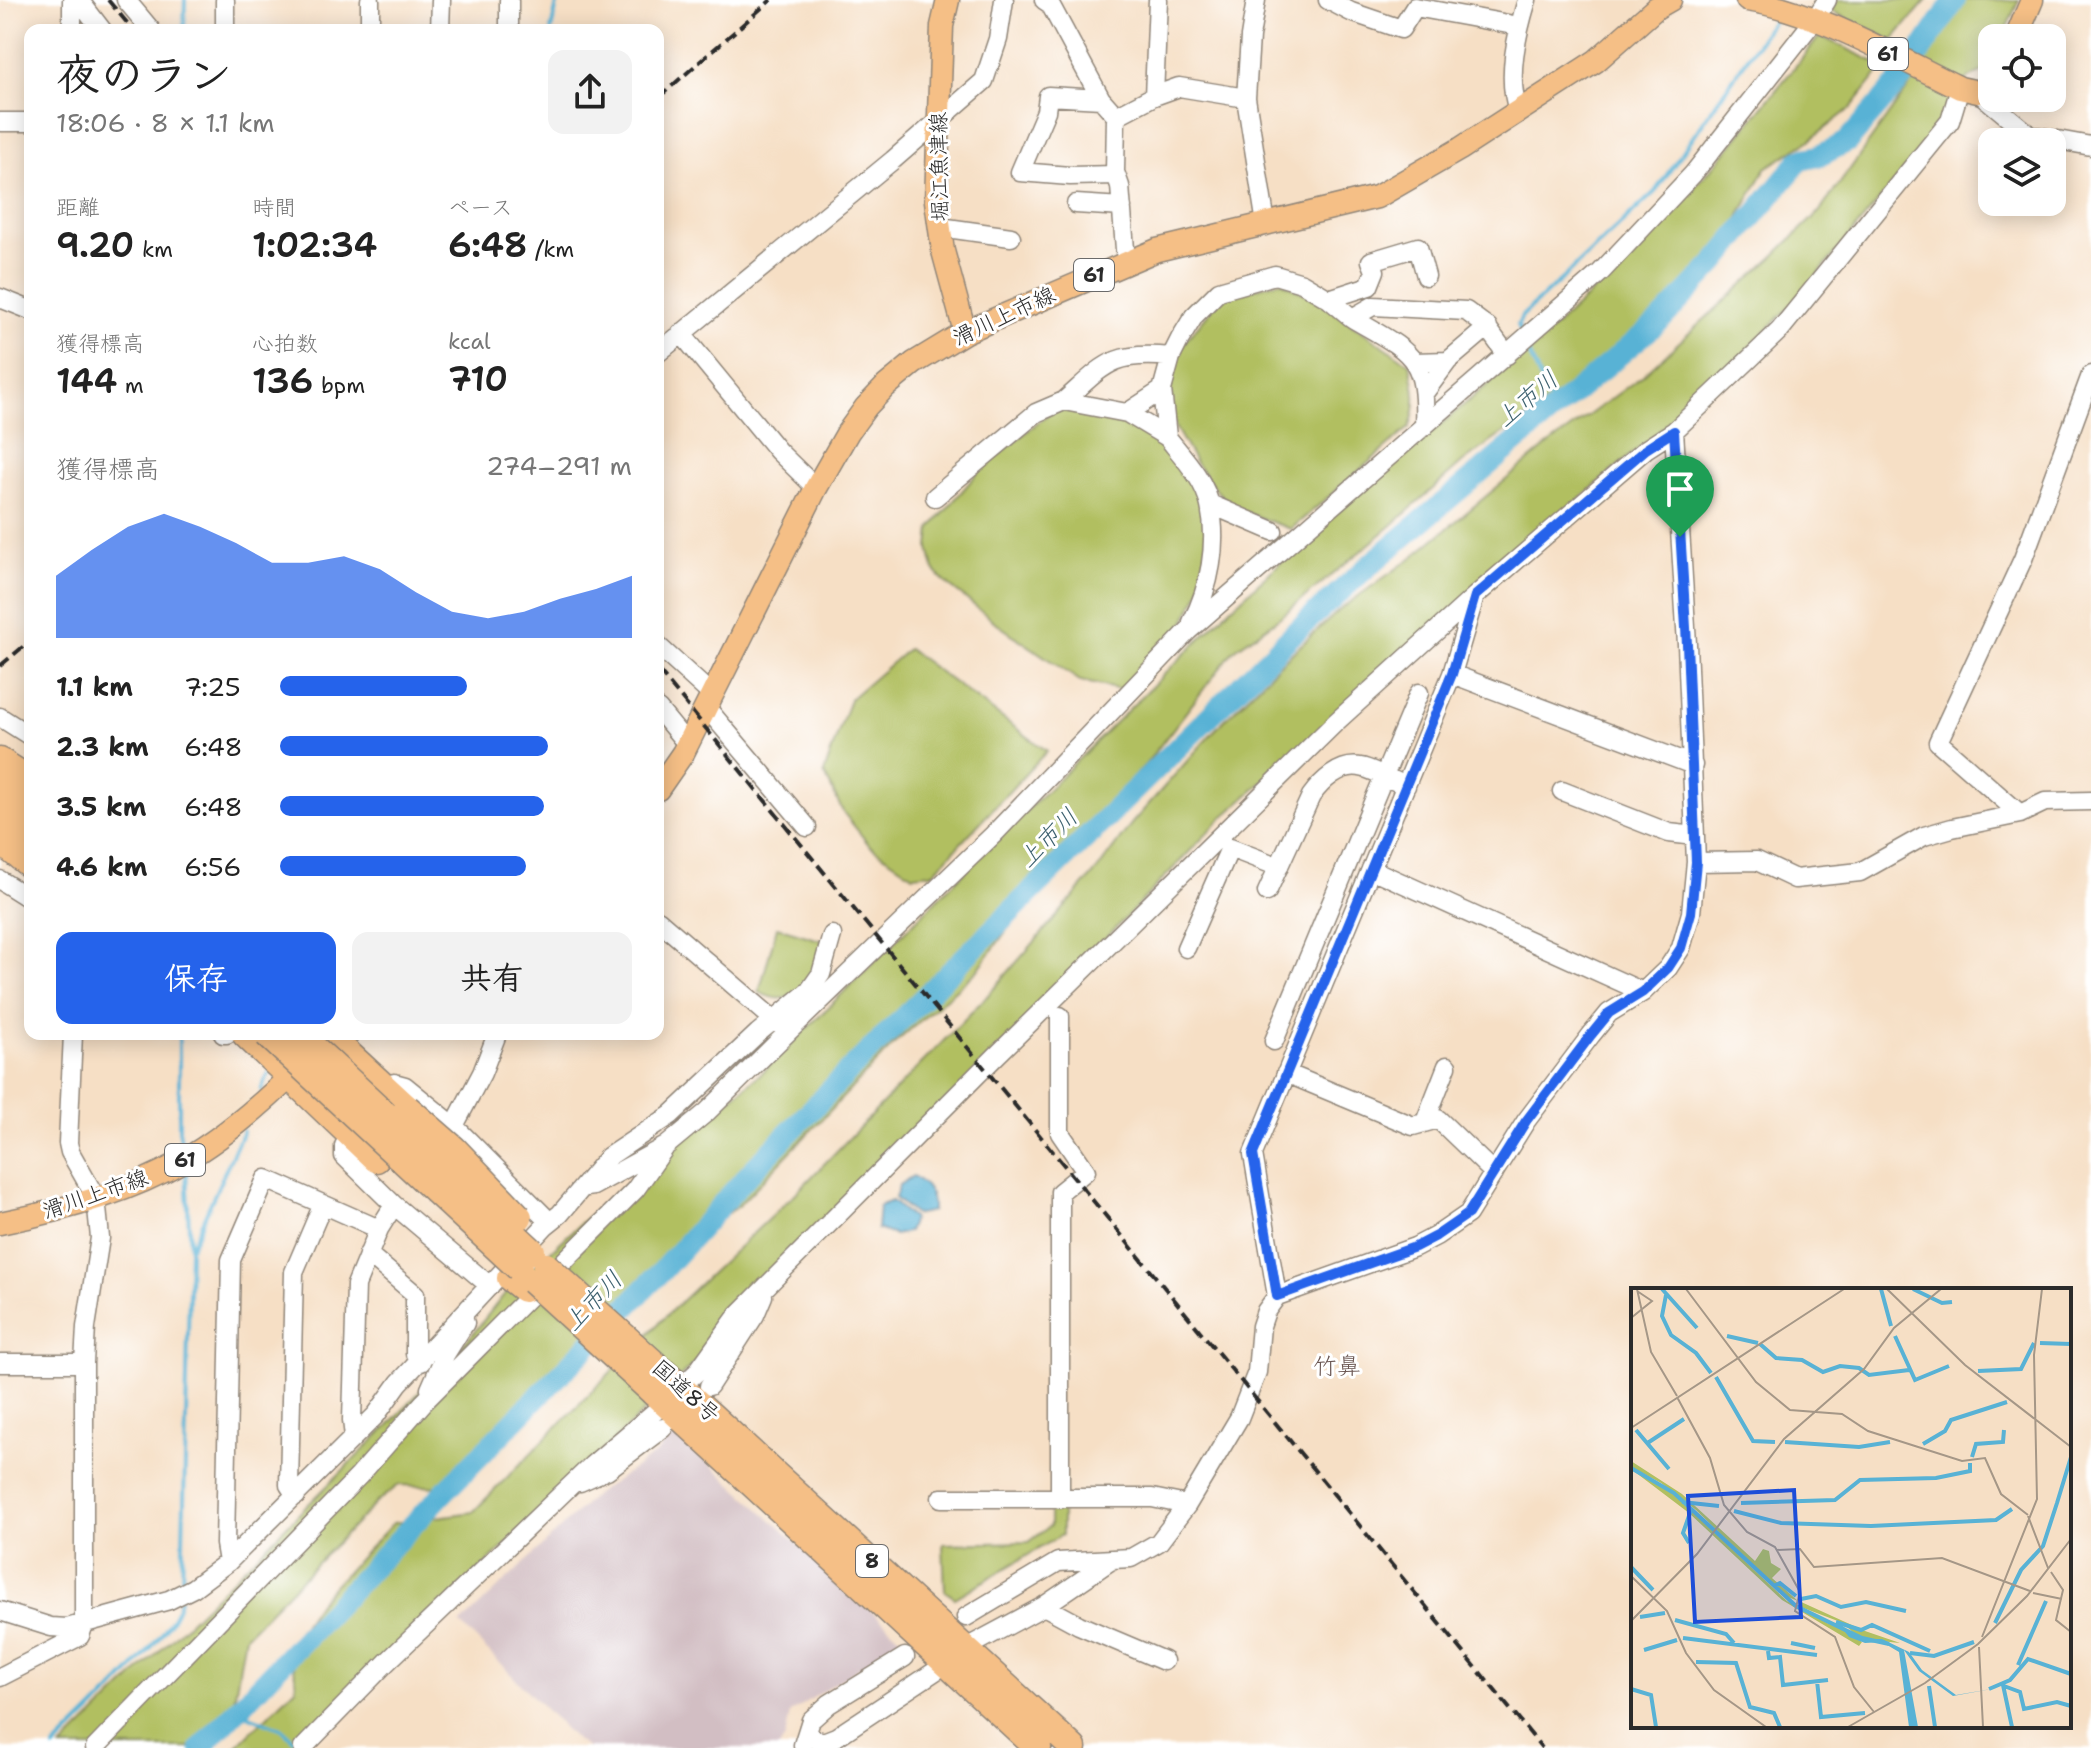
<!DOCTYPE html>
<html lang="ja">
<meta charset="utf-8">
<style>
body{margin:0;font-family:"Shantell Sans","Klee One",sans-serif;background:#f2f2f2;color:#222;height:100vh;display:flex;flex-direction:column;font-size:30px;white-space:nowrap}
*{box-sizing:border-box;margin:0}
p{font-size:26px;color:#767676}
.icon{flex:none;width:44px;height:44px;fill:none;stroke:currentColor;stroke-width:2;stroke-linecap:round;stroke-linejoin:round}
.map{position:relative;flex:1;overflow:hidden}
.details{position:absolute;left:24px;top:24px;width:640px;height:1016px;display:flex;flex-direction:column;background:#fff;border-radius:16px;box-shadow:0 4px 20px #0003}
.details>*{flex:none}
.tools{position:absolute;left:1978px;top:24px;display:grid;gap:16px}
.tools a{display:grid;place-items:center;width:88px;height:88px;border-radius:16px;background:#fff;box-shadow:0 4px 20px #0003;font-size:40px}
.pin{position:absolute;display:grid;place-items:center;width:68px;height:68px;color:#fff;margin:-82px -34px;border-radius:50% 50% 50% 0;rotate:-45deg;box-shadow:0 0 8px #0007}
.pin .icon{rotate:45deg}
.round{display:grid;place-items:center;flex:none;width:84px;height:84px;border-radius:16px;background:#f2f2f2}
.overview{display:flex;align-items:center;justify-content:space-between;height:136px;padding:0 32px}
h1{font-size:44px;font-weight:600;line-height:60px}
.figures{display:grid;grid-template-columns:repeat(3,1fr);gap:12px;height:136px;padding:8px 32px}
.figures div{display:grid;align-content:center}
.figures b{font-size:34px;font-weight:600}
.figures small{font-size:22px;font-weight:400}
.figures p{font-size:22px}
.chart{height:224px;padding:16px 32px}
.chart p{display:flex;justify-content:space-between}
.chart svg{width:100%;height:144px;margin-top:8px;fill:#2563eb;opacity:.7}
.primary-button{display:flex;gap:16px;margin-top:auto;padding:16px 32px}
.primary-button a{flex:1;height:92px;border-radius:16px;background:#2563eb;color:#fff;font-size:32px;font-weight:600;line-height:92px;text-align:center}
.primary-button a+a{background:#f2f2f2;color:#222}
ul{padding:0 32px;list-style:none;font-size:26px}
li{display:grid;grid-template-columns:128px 96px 1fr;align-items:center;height:60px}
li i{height:20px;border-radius:10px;background:#2563eb}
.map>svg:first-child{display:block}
.industrial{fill:#d2bec3}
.green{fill:#b1bf61;stroke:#6e7546;stroke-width:2}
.water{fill:#58b2d5;stroke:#426e80;stroke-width:2}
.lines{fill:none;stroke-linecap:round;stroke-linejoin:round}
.stream{stroke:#58b2d5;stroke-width:4}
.river{stroke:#58b2d5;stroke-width:22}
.minor-casing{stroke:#908578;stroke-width:21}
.major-casing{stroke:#908578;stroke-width:25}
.highway-casing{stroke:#908578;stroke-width:29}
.minor{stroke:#fff;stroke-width:18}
.major{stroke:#f5bf86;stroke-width:22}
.highway{stroke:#f5bf86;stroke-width:26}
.rail{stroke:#2b2b2b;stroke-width:4;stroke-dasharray:12 6;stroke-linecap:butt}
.highway-bridge-casing{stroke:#908578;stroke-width:29;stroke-linecap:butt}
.highway-bridge{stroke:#f5bf86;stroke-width:26}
.route-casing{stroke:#fff;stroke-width:16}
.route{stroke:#2563eb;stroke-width:10}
.labels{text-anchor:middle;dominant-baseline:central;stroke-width:6;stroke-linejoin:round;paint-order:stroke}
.shield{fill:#fff;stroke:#6b6b6b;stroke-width:2}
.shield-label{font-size:20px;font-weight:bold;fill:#2b2b2b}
.street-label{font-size:22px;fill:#2b2b2b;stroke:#fff}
.water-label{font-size:24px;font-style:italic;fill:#3d616f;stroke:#fff}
.neighbourhood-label{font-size:24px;fill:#6b5753;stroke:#fff}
.inset-river{fill:none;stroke:#58b2d5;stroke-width:4}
.inset-road{fill:none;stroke:#a59787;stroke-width:2}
.view{fill:#1d4ed8;fill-opacity:0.15;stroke:#1d4ed8;stroke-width:4}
.inset-edge{fill:none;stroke:#2b2b2b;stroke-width:4}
</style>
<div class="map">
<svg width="2091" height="1748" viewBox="0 0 2091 1748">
<rect width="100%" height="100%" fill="#fff"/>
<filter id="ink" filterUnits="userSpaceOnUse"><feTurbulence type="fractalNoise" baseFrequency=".0125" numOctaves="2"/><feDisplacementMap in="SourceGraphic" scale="16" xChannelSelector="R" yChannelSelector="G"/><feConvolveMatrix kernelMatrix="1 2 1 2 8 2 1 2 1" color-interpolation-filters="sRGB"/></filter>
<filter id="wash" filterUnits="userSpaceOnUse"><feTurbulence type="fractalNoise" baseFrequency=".006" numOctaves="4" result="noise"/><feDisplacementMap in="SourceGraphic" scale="32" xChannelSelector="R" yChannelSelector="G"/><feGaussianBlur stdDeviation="1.8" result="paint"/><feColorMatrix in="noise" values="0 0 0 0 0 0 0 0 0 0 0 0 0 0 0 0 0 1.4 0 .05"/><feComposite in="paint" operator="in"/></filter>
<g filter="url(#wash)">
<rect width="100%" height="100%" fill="#f6dfc5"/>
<path class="industrial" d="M674,1431L902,1639L790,1713L785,1738L779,1748H588L578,1742L461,1624L596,1494L657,1453Z"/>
<path class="green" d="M1837,0H1927L1892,41L1831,11Z
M1961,0H2019L2002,38H1992V68C1957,79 1951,93 1940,127L1795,302L1699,397L1599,482L1222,818L706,1352L295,1748H235L296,1688L292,1641L319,1601L393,1523L473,1512L670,1312L797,1192L990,993L1098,869L1132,823L1213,732L1280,664L1343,607L1414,556L1543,449L1642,376L1773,257L1820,211L1915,78Z
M1820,36L1881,65L1877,75L1851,108L1810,140L1766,168L1742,211L1711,278L1614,350L1571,385L1463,462L1390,527L1283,615L1234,650L1145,765L1068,846L977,971L897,1041L739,1205L641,1278L572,1370L442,1487L399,1485L378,1501L245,1636L234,1700L194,1748H61L389,1425L471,1336L503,1296L582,1222L765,1070L1230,609L1315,531L1545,336L1618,268L1716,164Z
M1281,281L1315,299L1410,364C1415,387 1419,405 1409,428L1291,529L1236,509L1217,491L1195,462L1175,427L1170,384L1182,345L1221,298Z
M1076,407L1128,419L1162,440L1204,500L1207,544L1200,591L1181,630L1125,691L1080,681L1000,626L946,583L934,570L929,548L931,528L979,471L1053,410Z
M908,649L1047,751L933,873L913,875L870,846L843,812L824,773L850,699Z
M777,927L823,941C812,973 800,1015 759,992Z
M1050,1502H1062V1535L955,1598L945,1591L943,1544L1029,1542L1050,1526Z"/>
<path class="water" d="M913,1176C927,1185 933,1194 932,1211L915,1215L895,1198L899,1185Z
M892,1201L913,1219L908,1232L894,1235L877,1229L879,1206Z"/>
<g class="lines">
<path class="stream" d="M184,30L185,0
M551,30L558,0
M1521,333L1518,325L1522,316L1655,192L1777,15
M1525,345L1555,411
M179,1034V1130L183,1151
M261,1090L269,1073
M191,1247L243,1131
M182,1587L190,1249L186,1168
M237,1711L282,1729L298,1744
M54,1748C83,1718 175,1635 180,1599"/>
<path class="river" d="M201,1748L447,1489L659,1274L750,1173L848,1072L1294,633L1372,563L1662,319L1716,262L1800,160L1819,156L1847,142L1904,76L1955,0"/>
</g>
</g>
<g filter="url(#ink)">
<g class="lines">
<defs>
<path id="minor" d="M79,0L102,30
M126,0L151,30
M509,0V30
M1044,0L1050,4L1101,99L1116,116L1115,172L1120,186L1126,262
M1256,0L1250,37L1246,98L1266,224
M1328,0L1351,12L1401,29L1415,7L1519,26
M72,30V0
M225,30V0
M370,30V0
M440,30L441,0
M1978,92L2030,135L2091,146
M1154,96L1158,0
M1101,99L1048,96L1046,111L1020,172L1070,176L1116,175
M1518,110C1506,77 1517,33 1527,0
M1116,116L1154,96L1179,87L1246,98
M0,122H30
M1076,204L1122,207
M940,227L1011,237
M0,298L30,310
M1352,318L1329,299L1369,286L1375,271L1371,261L1418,247L1426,276
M681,333L778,451L816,488
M658,353L893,160L984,81L998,39L1004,0
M1448,361L1488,327
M1414,362L1448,361L1425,392
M1162,390L1167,437L1127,413L1162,390L1171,357L1180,339L1194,316L1219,291L1275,275L1302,283L1329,299
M1064,401C1106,364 1112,351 1171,357
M1424,427C1427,354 1411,353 1352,318L1373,306L1466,311L1486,326L1507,355
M1167,437C1183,457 1205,480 1210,506C1218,544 1210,587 1192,622
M935,497L1036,413L1064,401L1127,413
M1210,504L1273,531
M658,646L712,695
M1452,674L1693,765
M706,707L807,827
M658,709L687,744
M0,717L30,736
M1562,791L1669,833L1695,836
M2020,814L1938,742L2023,559L2091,375
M1696,862L1757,861L1795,879L1860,872L1924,836L1952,828L2020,814L2045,802L2091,801
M1371,869L1643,992
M0,880L30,899
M1267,892L1311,796C1321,782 1340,763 1360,767C1368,768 1377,773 1384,776L1419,693
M658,920L788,1032L993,835L1188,631L1600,273L1693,174L1815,19L1827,0
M1186,948L1230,848L1279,867
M223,1034H227
M1274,1041L1384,776L1406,786
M1286,1073L1413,1126L1438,1119L1494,1173
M384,1086L394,1083L405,1086L454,1126L550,1222
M1425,1122L1447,1066
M454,1126L482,1073L497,1034
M350,1133L344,1146V1156L394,1205L490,1286
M586,1187L593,1186L666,1146L707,1112L788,1032
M368,1254L415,1294V1354L421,1362
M1277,1296L1253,1154L1452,674L1475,596
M0,1363H84
M682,1386L697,1372L738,1315L995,1057L1336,722L1475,596L1646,449L1674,431L1780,330L1950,121L1960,88
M709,1386L755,1315L763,1296
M430,1389L445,1355L465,1323
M354,1437L352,1420L356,1285L379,1229L394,1205
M580,1482L607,1470L663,1428
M296,1496L289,1485L294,1272L323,1204
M941,1498H1152L1187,1505
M1060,1499V1192L1086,1171L1060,1133V1016
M228,1562L225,1544L231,1260L266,1179L379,1229
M1044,1606L1079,1625L1164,1661
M0,1611L51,1627L67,1628L169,1600L193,1588L228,1562L376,1415L399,1383L545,1226L560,1214L608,1157L671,1115L758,1033L809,991L821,974L832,935
M966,1617L1058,1562L1131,1558L1159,1542L1187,1505L1239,1418L1257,1372L1261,1326L1266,1311L1277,1296L1415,1247L1436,1236L1468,1214L1526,1121L1591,1035L1609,1013L1643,992L1668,968L1681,948L1691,913L1696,862L1687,644L1674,431
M966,1648L1044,1606L1110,1561
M0,1677L80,1636L84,1624V1363L86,1327L100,1238L96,1198L70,1152L68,1143L73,1034
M807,1736L823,1742L836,1737L946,1664
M803,1745L811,1720L829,1704L905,1657
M95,1748L359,1476L424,1402L635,1190L666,1146
M303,1748L387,1662L592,1465L664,1404"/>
<path id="major" d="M948,0L942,26L936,201L943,251L965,332
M1747,0C1816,10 1897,58 1960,88L1978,92L1992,87
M2016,38L2032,0
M658,789L683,753L816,488L848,432L866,407L886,386L914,363L965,332L1157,250L1377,197L1460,149L1596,61L1656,8L1670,0
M0,1223C61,1211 127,1193 181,1162C225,1137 266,1101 301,1066"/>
<path id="highway" d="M0,761L30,780
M0,785L30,806
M0,811L30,833
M0,841L30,865
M245,1034L376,1159
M327,1034L407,1108
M510,1278L524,1289
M668,1376L1073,1748
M653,1392L1038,1748"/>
</defs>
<use href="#minor" class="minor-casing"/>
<use href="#major" class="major-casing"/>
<use href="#highway" class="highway-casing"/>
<use href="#minor" class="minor"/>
<use href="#major" class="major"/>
<use href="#highway" class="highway"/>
<path class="rail" d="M108,0L133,30
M658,98L771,0
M0,666L30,641
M658,670L1542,1748"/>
<defs>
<path id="highway-bridge" d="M267,1034L519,1268
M299,1034L532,1251
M407,1108L454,1149L519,1217
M546,1266L668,1376
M532,1281L653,1392"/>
</defs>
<use href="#highway-bridge" class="highway-bridge-casing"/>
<use href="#highway-bridge" class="highway-bridge"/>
</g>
</g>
<g class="lines" filter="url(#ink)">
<defs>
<path id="route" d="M1674,431L1687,644L1696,862L1691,913L1681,948L1668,968L1643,992L1609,1013L1591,1035L1526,1121L1468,1214L1436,1236L1415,1247L1277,1296L1253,1154L1452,674L1475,596L1646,449Z"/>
</defs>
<use href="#route" class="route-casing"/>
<use href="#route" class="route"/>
</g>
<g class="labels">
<g class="shield">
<rect x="1868" y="38" width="40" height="32" rx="6"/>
<rect x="1074" y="259" width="40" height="32" rx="6"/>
<rect x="165" y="1144" width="40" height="32" rx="6"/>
<rect x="856" y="1545" width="32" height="32" rx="6"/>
</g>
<g class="shield-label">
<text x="1888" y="54">61</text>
<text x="1094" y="275">61</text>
<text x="185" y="1160">61</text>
<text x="872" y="1561">8</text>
</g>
<g class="street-label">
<text transform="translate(939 167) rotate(-91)">堀江魚津線</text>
<text transform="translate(1004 316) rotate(-25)">滑川上市線</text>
<text transform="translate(95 1194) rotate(-19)">滑川上市線</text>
<text transform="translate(686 1391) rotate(42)">国道8号</text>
</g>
<g class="water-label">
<text transform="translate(1527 399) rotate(-40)">上市川</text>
<text transform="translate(1048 838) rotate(-45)">上市川</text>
<text transform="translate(593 1301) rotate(-46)">上市川</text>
</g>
<g class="neighbourhood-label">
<text x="1337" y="1366">竹鼻</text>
</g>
</g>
<g transform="translate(1631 1288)">
<rect width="440" height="440" fill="#f6dfc5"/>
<path d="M0,173L51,206L124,273L132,261L138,263L140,275L150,281L141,290L167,313L152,307L65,222L30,195L0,179ZM0,181L43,206L156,313L198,336L207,335L231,354L228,358L151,312L58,225ZM168,313L234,343L269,355L229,351L212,335L170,319Z" fill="#b1bf61"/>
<path d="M207,335L229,351H251L278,364L291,382L325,407L366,400L322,408L288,383L273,362L287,439H278L268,364L251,354L234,355L218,349Z" fill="#58b2d5"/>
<path class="inset-river" d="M31,1L66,40M250,1L260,38M282,1L311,15L321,14M35,7L31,28L40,47L65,65L80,85M96,48L127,55M264,48L284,92L318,78M409,55L440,56M129,56L145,70L171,72L192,84L209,78L228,80L238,87L278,82M347,83L390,81L403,55M85,89L122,153L144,154M5,142L38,181M154,154L228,159L259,154M15,156L53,131M292,156L314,143L320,132L376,114M341,169L345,156L372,154L373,142M0,180L43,205L165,318L231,350L258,356M51,214L88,218M110,215L204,212L229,192L305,190L339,183V175M426,215L440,169M103,223L150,235L240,238L365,232L381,221M58,255L52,245L60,222M0,279L22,302M143,298L149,295L165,308M170,311L185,308L210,319L235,314L275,323M9,329L34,325M44,332L95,346L103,355M205,334L230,342L241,337L299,363M364,335L390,282L412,258L426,215M52,350L186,367M160,355L184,360M13,362L46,352M137,363L138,370L149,369L152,397L197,392M279,365L303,368L343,354M65,374L105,375L119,419L143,425L149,439M387,377L415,313M186,393L190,429L234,425M372,397L381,439M298,398L304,439M373,398L389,404L393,421L426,414L440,418M0,401L20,407L25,439M358,401L379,392L397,371L440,386"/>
<path class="inset-road" d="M6,1L20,64L46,108M55,1L125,94L159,122L211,126L237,143L331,173L354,170L370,206L397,227M256,1L334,77L440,159M0,30L21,13L6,3M46,109L79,170L93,217L116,244L144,259L169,304L164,323L204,349L223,399L243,424M0,140L213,1M397,228L417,280M146,262L169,261L183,279L311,270L399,303M420,284L432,302L425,332L440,344M0,288L36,323L55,365L83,402L135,439M402,305L431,311M0,333L66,266L153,151L233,81L263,40L310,1M351,349L406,211L403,67L411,1M348,359L352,439M217,439L294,395L347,356L396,308L440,251"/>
<path class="view" d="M163,202L170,329L64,334L57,208Z"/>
<rect width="440" height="440" class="inset-edge"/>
</g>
</svg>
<div class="tools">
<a><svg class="icon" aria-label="locate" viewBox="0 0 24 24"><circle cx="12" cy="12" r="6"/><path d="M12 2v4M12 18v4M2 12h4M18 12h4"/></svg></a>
<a><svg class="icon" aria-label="layers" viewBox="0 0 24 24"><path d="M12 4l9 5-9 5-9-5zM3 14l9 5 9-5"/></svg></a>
</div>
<div class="pin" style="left:1680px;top:537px;background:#1e9e55"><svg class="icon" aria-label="arrive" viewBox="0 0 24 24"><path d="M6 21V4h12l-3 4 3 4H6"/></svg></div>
<section class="details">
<div class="overview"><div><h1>夜のラン</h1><p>18:06 · 8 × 1.1 km</p></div><a class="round"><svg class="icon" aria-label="share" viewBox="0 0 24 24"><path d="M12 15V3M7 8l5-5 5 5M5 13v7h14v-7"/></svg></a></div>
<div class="figures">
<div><p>距離</p><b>9.20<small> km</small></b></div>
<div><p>時間</p><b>1:02:34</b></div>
<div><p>ペース</p><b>6:48<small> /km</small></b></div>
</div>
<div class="figures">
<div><p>獲得標高</p><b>144<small> m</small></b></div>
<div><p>心拍数</p><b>136<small> bpm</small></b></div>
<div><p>kcal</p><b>710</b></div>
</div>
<div class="chart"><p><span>獲得標高</span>274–291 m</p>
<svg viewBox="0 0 160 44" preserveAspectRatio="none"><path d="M0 44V25L10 17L20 10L30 6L40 10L50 15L60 21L70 21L80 19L90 23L100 30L110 36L120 38L130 36L140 32L150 29L160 25V44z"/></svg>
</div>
<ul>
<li><b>1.1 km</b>7:25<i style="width:53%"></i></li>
<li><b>2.3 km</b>6:48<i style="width:76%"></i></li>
<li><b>3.5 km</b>6:48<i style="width:75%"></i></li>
<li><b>4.6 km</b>6:56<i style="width:70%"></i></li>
</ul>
<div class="primary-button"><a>保存</a><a>共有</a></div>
</section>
</div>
